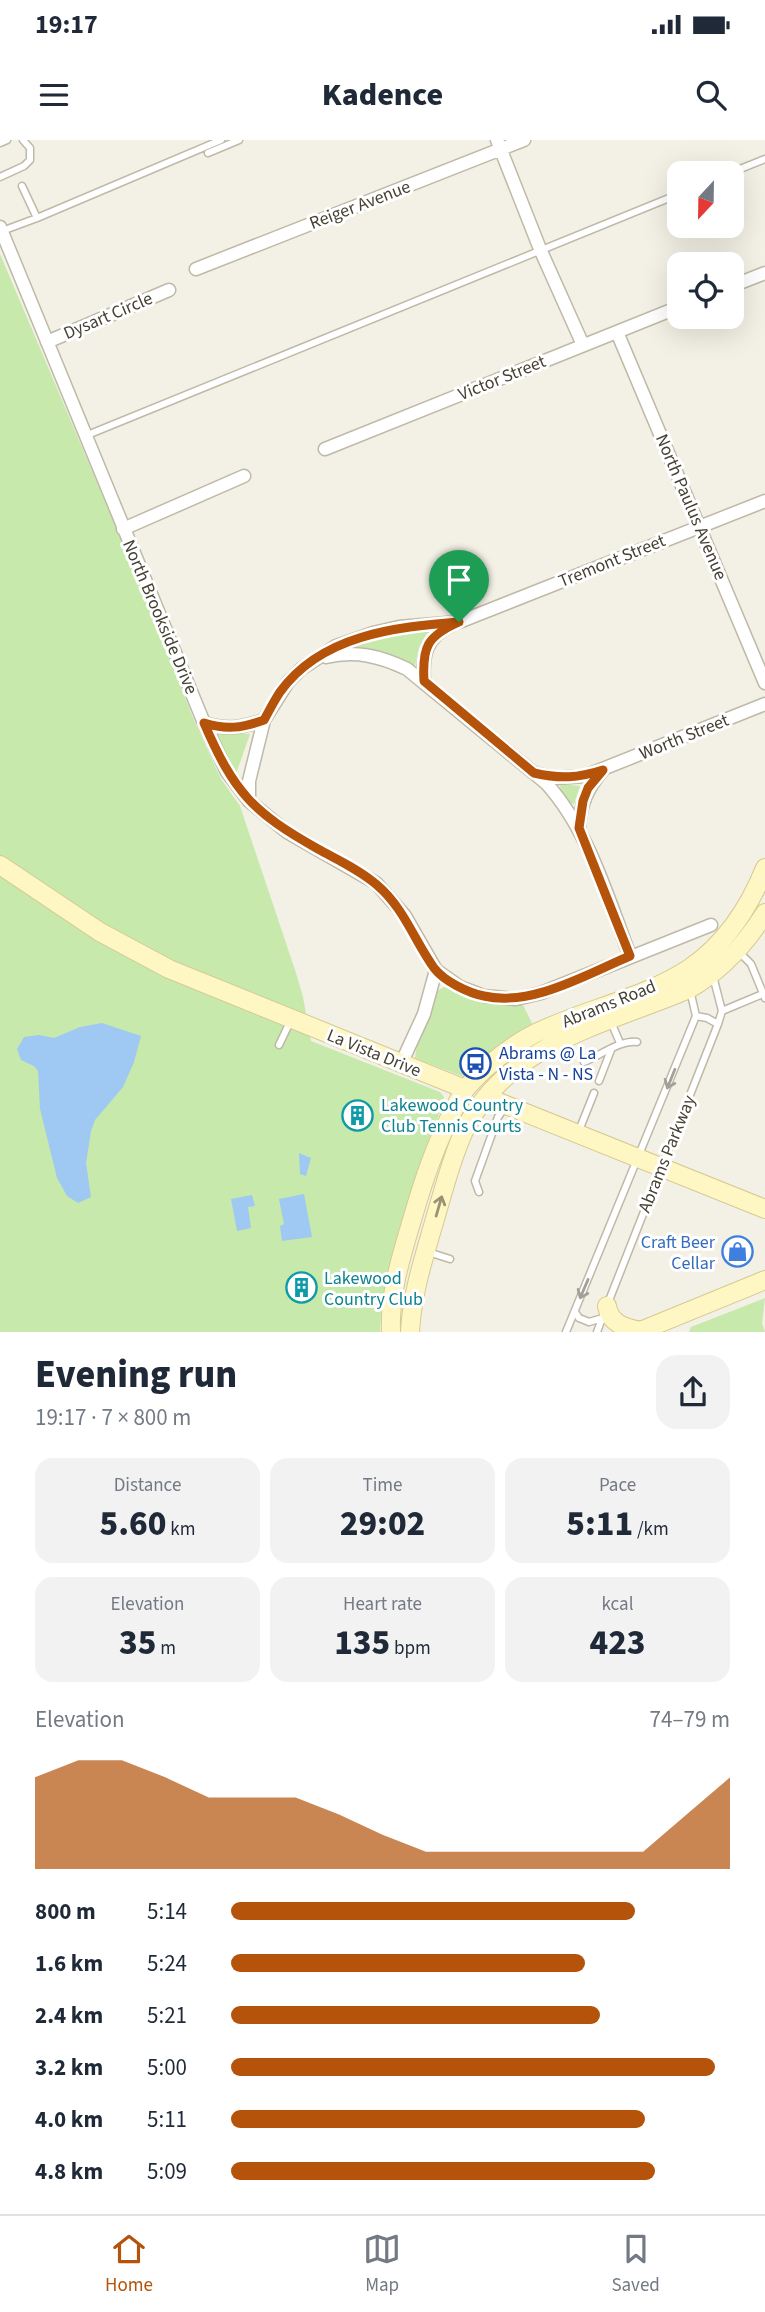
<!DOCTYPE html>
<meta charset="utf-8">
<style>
body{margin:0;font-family:"Source Sans 3",sans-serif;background:#f2f2f3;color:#1f2937;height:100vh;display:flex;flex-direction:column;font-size:26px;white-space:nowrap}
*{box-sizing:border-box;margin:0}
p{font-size:23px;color:#747a83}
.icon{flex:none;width:38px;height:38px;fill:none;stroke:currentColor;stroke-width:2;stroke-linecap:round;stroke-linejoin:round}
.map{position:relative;height:1192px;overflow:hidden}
.drawer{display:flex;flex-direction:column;background:#fff;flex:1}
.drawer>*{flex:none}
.needle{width:46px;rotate:202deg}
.fabs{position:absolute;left:667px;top:21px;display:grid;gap:14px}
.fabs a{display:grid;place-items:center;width:77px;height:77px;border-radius:14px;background:#fff;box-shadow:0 7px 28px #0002;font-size:35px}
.pin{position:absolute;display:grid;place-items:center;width:60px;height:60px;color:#fff;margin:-72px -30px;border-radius:50% 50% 50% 0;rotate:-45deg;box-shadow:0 0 7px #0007}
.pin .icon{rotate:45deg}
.round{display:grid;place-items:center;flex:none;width:74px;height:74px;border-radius:21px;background:#f2f2f3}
.summary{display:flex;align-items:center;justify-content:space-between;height:119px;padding:0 35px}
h1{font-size:38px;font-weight:800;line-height:52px}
.metrics{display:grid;grid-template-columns:repeat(3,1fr);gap:10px;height:119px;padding:7px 35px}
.metrics div{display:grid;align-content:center;border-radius:18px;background:#f2f2f3;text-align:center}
.metrics b{font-size:35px;font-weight:800}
.metrics small{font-size:19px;font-weight:400}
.metrics p{font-size:19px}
.chart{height:196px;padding:14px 35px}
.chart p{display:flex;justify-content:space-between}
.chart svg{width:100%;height:126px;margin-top:7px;fill:#b45309;opacity:.7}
ul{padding:0 35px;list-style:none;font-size:23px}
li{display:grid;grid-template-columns:112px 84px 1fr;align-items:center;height:52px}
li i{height:18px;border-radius:9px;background:#b45309}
.status{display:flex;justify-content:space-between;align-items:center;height:49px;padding:0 35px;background:#fff;direction:ltr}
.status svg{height:19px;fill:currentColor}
header{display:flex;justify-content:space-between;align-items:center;height:91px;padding:0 35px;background:#fff;font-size:32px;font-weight:800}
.tab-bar{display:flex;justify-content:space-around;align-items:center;height:98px;border-top:2px solid #e0e1e3;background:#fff;font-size:19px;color:#747a83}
.tab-bar a{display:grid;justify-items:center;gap:4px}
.tab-bar .on{color:#b45309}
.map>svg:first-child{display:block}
.green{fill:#c7e9ac}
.water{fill:#9fc8f3}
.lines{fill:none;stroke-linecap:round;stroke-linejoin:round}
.lane-casing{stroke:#bfb9a7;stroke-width:9}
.street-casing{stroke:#bfb9a7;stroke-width:15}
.secondary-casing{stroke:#d5ca93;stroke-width:20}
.lane{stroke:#fff;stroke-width:6}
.street{stroke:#fff;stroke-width:12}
.secondary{stroke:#fff7c3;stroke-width:18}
.oneway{stroke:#a2a09a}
.oneway2{stroke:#999374}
.route-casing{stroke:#fff;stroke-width:14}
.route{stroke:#b45309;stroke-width:9}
.labels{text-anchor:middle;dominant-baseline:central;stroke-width:6;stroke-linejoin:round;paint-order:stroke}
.street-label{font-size:18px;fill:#464134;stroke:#fff}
.transit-label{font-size:18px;fill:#164399;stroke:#fff;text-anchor:start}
.culture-label{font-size:18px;fill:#0d838f;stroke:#fff;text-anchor:start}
.shop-label{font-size:18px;fill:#366cbe;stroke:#fff;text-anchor:end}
</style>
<div class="status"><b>19:17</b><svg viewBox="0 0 49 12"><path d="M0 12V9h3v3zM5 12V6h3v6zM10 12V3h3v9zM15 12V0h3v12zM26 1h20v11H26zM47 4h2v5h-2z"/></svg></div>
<header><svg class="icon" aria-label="menu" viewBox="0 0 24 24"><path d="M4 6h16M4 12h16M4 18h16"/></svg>Kadence<svg class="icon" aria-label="search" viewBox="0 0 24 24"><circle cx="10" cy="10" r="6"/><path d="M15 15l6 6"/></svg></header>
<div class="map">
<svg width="765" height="1192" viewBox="0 0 765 1192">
<rect width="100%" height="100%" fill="#f3f0e5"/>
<path class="green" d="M0,114L129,418L194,580L221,639L240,666L296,833L303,857L311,901L440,952L444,957V963C424,1007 413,1045 400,1091C391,1124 381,1157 380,1192H0Z
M429,490L419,507L415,526L382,513L354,507C374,493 405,492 429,490Z
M215,592L250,594L236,634L233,635L215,596Z
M561,644L580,646L574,664C567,664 557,652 561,644Z
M444,847L522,863L534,887L499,904L464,937L415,918L417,904L437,851Z
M765,1158L762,1183L765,1192H689L691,1187Z"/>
<path class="water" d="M102,883L141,896L134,922L123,947L95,980L91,991L86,1023L91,1057L78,1063L67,1056L57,1038L40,969L38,931L34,926L21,920L17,909L24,897L39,895L54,898L80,887Z
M299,1013L311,1018L306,1036L300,1034Z
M304,1054L312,1097L282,1101L280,1086L284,1084L279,1059Z
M252,1055L255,1066L248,1067L251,1088L237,1091L231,1059Z"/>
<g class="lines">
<defs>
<path id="lane" d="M0,3L7,0
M208,13L239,0
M730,33L765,19
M0,37L24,26L30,20V8L23,0
M22,46L37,78L221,0
M2,91L37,78
M85,296L679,54
M739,812L751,824L765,858
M690,850L696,876
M722,871L765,853
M696,876L707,878L718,884
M611,882L620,903
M279,905L290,882
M584,922C601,915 620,900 637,902
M599,941L611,910
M578,993L594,953
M479,1052L475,1041L498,977L506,966
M428,1112L450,1119
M608,1163L718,884L722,871L713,836
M575,1172L579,1178L589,1182L603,1178
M566,1192L696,876
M597,1192L604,1173"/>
<path id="street" d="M497,0L540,109L583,205
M0,87L204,583L227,632L249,661L287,692L376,743L405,776L436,830L460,847L484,856L516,859L541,853L711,785
M196,129L524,0
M732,146L765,133
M617,192L765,543
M47,202L169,150
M325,309L679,167
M123,389L244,336
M326,517C355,510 380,516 407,529L546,643C588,689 608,758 630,816
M424,541C422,515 426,497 452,485
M204,583C226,590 242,588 264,580
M538,634L555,638L585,636L765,564
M249,661V641L264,580L288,542L301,529L336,506L373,493L399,487L459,482L765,361
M579,689C580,664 587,649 603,630
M401,924L424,874L436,830"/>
<path id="secondary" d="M0,725L100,792L169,829L465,949
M486,957L765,1069
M607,1166C610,1184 625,1188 641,1191
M391,1192C389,1148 405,1105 417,1063C427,1030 438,999 454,969C458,962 462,953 467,947C486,926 509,907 534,894C584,869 643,859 690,828C726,803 749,768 765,728
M410,1192C412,1151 426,1111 437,1072C445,1045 452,1017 464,991C507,903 607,884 689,849C722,830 745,805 765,773
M638,1192L765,1140"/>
</defs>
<use href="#lane" class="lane-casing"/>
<use href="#street" class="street-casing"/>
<use href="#secondary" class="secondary-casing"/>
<use href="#lane" class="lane"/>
<use href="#street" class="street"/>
<use href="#secondary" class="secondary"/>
</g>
<defs><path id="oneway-shaft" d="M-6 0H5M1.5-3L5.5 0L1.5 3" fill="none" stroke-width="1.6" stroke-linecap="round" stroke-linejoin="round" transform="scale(1.75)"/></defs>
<g class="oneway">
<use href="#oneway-shaft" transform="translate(671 939) rotate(112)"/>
<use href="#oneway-shaft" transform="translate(584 1149) rotate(113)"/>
</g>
<use class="oneway2" href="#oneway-shaft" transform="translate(439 1066) rotate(-74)"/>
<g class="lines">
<defs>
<path id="route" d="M459,482C427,496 422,507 424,541L534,633C560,639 578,638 603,630L588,648L583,661L579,688L630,816C587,834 532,867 484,856C468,853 444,841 434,828C414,800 404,768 377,745C360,730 338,720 318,709C252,672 234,652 204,583C226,590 242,588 264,580C269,571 274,561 280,552C321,495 395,487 459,482Z"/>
</defs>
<use href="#route" class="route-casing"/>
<use href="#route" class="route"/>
</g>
<defs>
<symbol id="bus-ring" viewBox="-11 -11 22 22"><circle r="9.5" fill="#fff" stroke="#1a4fb4" stroke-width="1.5"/><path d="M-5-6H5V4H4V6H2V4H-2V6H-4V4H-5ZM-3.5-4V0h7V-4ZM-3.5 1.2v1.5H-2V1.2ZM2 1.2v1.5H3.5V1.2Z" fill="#1a4fb4"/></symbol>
<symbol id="building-ring" viewBox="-11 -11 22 22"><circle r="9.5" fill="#fff" stroke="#0f9aa8" stroke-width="1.5"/><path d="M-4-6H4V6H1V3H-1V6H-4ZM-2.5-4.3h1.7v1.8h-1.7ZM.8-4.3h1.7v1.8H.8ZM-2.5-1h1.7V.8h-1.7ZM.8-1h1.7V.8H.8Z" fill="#0f9aa8"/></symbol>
<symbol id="shop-ring" viewBox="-11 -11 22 22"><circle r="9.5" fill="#fff" stroke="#3f7fe0" stroke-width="1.5"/><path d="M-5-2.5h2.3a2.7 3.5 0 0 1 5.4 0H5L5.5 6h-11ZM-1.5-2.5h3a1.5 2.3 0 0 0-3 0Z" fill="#3f7fe0"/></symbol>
</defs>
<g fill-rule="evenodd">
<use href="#bus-ring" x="458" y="906" width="35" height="35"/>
<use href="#building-ring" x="340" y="958" width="35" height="35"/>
<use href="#shop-ring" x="720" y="1094" width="35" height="35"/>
<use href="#building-ring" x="284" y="1130" width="35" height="35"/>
</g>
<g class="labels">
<g class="street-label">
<text transform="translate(360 65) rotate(-21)">Reiger Avenue</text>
<text transform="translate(108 176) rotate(-23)">Dysart Circle</text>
<text transform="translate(502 238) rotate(-22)">Victor Street</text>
<text transform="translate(691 367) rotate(67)">North Paulus Avenue</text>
<text transform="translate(612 421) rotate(-22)">Tremont Street</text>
<text transform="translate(160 477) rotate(67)">North Brookside Drive</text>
<text transform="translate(684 597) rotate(-22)">Worth Street</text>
<text transform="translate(609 864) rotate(-22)">Abrams Road</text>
<text transform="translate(374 913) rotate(22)">La Vista Drive</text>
<text transform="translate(667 1014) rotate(-68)">Abrams Parkway</text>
</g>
<g class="transit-label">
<text x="499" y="913">Abrams @ La<tspan x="499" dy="21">Vista - N - NS</tspan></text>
</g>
<g class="culture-label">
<text x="381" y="965">Lakewood Country<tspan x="381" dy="21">Club Tennis Courts</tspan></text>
<text x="324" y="1138">Lakewood<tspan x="324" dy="21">Country Club</tspan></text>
</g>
<g class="shop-label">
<text x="715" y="1102">Craft Beer<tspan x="715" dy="21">Cellar</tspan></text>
</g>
</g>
</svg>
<div class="fabs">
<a><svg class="needle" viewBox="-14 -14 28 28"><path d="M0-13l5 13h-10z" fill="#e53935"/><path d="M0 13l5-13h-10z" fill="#747a83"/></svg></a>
<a><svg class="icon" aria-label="locate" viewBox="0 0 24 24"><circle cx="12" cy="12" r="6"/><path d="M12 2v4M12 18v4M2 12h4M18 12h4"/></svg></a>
</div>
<div class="pin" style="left:459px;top:482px;background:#1e9e55"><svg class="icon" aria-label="arrive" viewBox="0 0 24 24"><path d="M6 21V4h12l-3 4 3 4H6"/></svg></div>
</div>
<section class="drawer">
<div class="summary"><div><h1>Evening run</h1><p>19:17 · 7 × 800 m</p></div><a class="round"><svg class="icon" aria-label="share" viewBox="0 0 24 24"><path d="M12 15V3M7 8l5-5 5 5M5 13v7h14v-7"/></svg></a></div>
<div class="metrics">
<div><p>Distance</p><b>5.60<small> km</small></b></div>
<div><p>Time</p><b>29:02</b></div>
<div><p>Pace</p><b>5:11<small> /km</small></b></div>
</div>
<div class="metrics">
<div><p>Elevation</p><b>35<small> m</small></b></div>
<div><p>Heart rate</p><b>135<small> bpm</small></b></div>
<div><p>kcal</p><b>423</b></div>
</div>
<div class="chart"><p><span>Elevation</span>74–79 m</p>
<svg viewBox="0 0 160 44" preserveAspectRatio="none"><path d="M0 44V12L10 6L20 6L30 12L40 19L50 19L60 19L70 25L80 32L90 38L100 38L110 38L120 38L130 38L140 38L150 25L160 12V44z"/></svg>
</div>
<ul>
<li><b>800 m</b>5:14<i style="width:81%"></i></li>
<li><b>1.6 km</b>5:24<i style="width:71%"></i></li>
<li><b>2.4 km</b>5:21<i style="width:74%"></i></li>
<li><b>3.2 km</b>5:00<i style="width:97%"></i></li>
<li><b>4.0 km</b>5:11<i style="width:83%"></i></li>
<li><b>4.8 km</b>5:09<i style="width:85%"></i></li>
</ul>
</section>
<nav class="tab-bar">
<a class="on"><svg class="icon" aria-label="home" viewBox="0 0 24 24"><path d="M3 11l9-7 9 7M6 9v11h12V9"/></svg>Home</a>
<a><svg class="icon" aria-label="map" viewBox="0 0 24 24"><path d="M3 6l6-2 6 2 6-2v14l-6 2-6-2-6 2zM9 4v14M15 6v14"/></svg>Map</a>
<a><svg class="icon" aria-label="saved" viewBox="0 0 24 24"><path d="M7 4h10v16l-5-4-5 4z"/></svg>Saved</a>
</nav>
